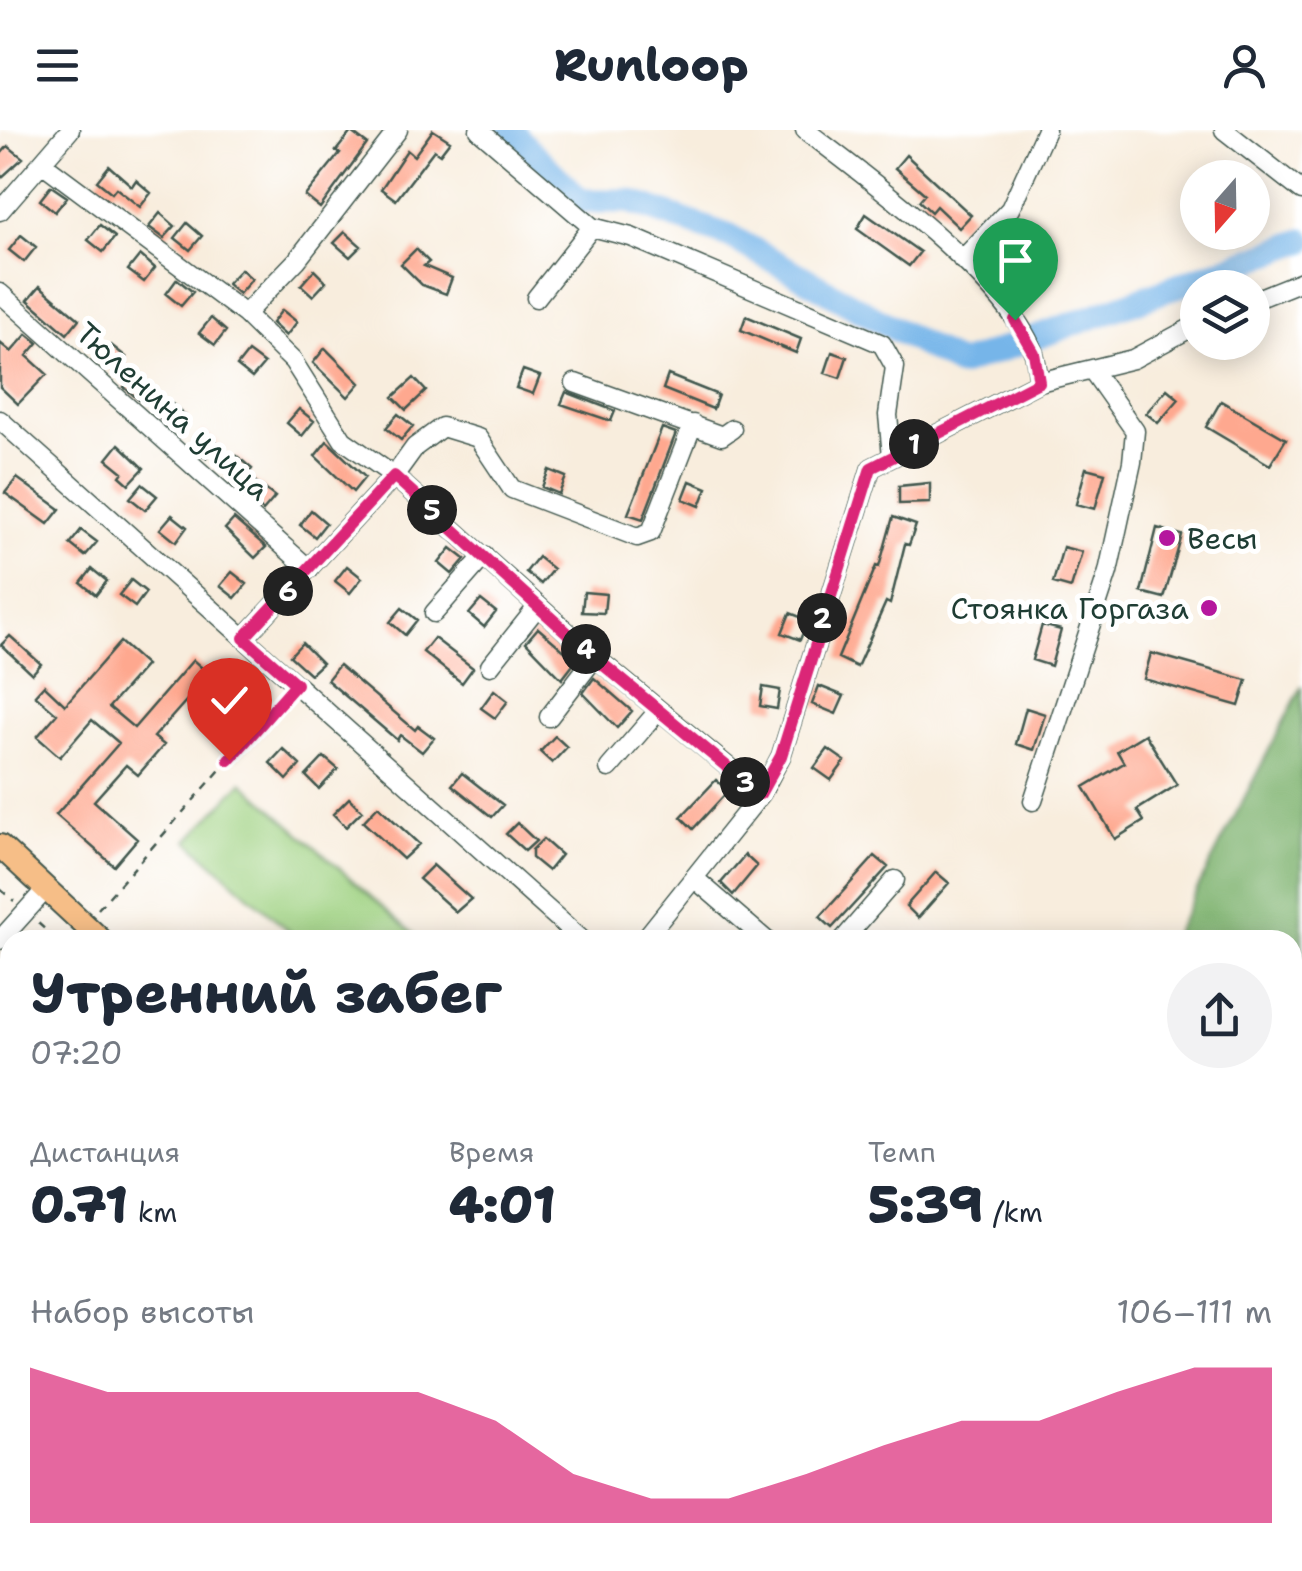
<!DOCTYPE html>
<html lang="ru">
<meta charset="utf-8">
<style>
body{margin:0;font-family:"Shantell Sans",sans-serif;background:#f2f2f3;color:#1f2937;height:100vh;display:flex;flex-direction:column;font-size:38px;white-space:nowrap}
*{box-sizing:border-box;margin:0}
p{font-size:32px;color:#747a83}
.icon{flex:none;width:55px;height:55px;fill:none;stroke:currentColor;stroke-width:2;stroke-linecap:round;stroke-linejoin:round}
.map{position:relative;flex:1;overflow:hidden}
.panel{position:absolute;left:0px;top:800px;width:1302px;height:642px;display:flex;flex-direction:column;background:#fff;border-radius:30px 30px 0 0;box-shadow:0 5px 25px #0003}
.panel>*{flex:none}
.needle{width:65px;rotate:200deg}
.controls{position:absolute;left:1180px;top:30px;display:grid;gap:20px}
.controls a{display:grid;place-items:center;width:90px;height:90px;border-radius:50%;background:#fff;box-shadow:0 5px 25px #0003;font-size:50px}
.pin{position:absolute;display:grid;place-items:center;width:85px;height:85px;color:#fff;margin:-102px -42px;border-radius:50% 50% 50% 0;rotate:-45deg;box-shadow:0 0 10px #0007}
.pin .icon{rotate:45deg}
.km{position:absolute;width:50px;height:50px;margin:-25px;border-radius:50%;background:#222;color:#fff;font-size:28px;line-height:50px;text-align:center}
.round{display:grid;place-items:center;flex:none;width:105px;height:105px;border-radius:52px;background:#f2f2f3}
.summary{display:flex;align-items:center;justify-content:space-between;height:170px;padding:0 30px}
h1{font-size:55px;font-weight:800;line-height:75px}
.metrics{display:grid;grid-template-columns:repeat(3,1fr);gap:15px;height:170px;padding:10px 30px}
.metrics div{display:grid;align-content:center}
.metrics b{font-size:50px;font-weight:800}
.metrics small{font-size:28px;font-weight:400}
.metrics p{font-size:28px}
.chart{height:280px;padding:20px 30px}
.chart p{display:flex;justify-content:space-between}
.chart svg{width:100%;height:180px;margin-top:10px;fill:#db2777;opacity:.7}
header{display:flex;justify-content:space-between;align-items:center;height:130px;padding:0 30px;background:#fff;font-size:45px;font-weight:800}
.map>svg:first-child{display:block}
.green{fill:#9fd181;stroke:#5f875a;stroke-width:2.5}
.forest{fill:#7fb36f;stroke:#4f7852;stroke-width:2.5}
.water{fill:#76b5e9;stroke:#4a798e;stroke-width:2.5}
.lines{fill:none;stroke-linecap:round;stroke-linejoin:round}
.stream{stroke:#76b5e9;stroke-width:4}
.river{stroke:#76b5e9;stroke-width:25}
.building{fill:#fea88f}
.minor-casing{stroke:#40574d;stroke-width:21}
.major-casing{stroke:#40574d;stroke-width:26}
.path{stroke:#40574d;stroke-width:2.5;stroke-dasharray:8 8;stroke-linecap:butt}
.minor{stroke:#fff;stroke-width:18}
.major{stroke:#f6be87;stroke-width:22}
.route-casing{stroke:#fff;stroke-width:20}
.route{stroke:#db2777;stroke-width:12}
.poi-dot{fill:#b5179e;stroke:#fff;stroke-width:4}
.labels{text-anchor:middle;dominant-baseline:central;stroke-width:10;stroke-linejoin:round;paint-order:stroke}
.street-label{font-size:30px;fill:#1f3d34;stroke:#fff}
.poi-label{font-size:30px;fill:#1f3d34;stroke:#fff;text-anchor:start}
</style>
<header><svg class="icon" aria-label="menu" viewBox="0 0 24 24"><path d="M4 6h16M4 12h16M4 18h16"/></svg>Runloop<svg class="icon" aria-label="person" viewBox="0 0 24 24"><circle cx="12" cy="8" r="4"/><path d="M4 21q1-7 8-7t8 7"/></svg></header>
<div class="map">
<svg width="1302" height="1441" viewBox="0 0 1302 1441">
<rect width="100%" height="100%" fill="#fff"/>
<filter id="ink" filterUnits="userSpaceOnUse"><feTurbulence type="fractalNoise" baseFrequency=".01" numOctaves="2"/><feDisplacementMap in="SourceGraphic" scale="20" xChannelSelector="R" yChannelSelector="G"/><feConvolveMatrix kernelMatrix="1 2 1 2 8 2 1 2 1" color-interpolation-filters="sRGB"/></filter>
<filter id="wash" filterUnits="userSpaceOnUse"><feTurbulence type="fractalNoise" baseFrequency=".0048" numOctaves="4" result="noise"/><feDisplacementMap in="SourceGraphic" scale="40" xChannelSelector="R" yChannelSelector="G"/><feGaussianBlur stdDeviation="2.25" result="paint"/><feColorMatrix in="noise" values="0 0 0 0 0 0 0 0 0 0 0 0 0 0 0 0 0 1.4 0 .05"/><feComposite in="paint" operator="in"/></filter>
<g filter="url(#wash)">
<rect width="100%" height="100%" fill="#f8eddd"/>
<path class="green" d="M242,652L420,810H299L188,711Z"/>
<path class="forest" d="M1302,556V1045L1292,1040V810H1171Z"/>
<path class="water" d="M521,1432L623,1433L630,1441H517Z"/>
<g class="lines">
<path class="stream" d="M0,1431L34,1441
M339,1441L357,1432"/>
<path class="river" d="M510,0L581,71H629L731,107L959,235L1302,111"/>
</g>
<g id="blocks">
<path class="building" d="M433,0L450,11L440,24L434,20L396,70L381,59L407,20L414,26Z
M351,2L367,14L320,78L305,66L340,23L336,21Z
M8,16L23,28L0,49V25Z
M906,25L971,85L959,98L936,76L931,82L919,71L925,64L895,38Z
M109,36L132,56L136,50L151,63L140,77L116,58L112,63L97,51Z
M51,56L67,67L55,82L40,70Z
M160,83L175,96L164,108L149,97Z
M866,84L920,122L909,136L857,99Z
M187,93L202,106L190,120L175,108Z
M100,95L115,107L103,122L88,110Z
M345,102L361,116L350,127L334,113Z
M21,105L36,117L24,132L9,120Z
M416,119L429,132L424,136L452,148L446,164L422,155L401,134Z
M140,125L155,138L144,152L128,140Z
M241,139L252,149L239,164L227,154Z
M314,140L326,152L313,166L301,155Z
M177,149L193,162L181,176L166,164Z
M40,156L79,189L67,204L28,170Z
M282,180L297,192L286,206L272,193Z
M746,186L801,209L796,223L741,200Z
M211,188L226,201L215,215L199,203Z
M27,204L38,213L27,226L47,244L18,274L0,257V213L11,222Z
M111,215L126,227L122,232L151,255L139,270L124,257L128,253L99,230Z
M325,218L360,253L348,267L313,233Z
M248,222L264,234L252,248L237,236Z
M832,222L847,227L840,248L825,243Z
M523,240L540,246L533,264L516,258Z
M668,245L718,265L713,279L663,259Z
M414,248L426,261L406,280L393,267Z
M1167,259L1179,269L1158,293L1146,283Z
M566,262L615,281L611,291L561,274Z
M1221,271L1286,309L1270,335L1206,297Z
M172,274L187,287L175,301L160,289Z
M299,279L314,291L302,306L287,293Z
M398,284L413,296L401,310L386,298Z
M662,298L676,303L643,389L628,384Z
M203,301L218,313L206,328L191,316Z
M327,311L365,347L353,362L315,326Z
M119,314L144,338L129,354L120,346L123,342L107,329Z
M237,326L252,339L247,345L275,367L263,381L249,368L253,363L225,341Z
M1086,338L1105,343L1095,379L1076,374Z
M549,340L566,347L559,364L542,357Z
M17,348L60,379L48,394L5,363Z
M690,351L707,358L700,376L683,369Z
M930,353V373L899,374V356Z
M142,354L157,366L145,380L130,368Z
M311,380L326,393L315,407L300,395Z
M172,385L187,397L176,412L160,399Z
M893,387L916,395L909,415L905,414L890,474L886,472L857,537L838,528L876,436L879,437Z
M234,389L266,417L255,428L225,399Z
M1157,398L1182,405L1164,468L1141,462Z
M81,400L97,412L85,426L70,414Z
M1063,417L1082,422L1071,458L1053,453Z
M451,418L465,429L452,444L439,433Z
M538,427L553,439L541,454L526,442Z
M347,436L362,448L350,463L335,451Z
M92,439L107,451L96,465L81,453Z
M232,442L247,454L235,468L220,456Z
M131,450L146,462L135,477L119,465Z
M584,462L606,464L604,483L582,482Z
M481,470L496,482L484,497L469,484Z
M402,478L417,490L405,505L390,492Z
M790,483L808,490L800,510L782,503Z
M1042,495L1061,500L1051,536L1032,530Z
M538,498L576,531L562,549L526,512Z
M10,506L41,534L32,544L1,515Z
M434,508L473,538L462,553L423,522Z
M120,512L146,535L109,577L134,598L193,530L251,581L228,607L186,571L154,607L164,615L138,645L126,635L94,671L137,709L114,736L56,685L119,613L92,590L60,627L37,607L57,584L35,565L44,555L65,575Z
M302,513L322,533L310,544L290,526Z
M1151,523L1247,550L1239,576L1144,549Z
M339,535L415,600L418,596L434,608L422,622L400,605L397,610L327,550Z
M594,548L632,581L617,598L583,563Z
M819,556L844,566L836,584L812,574Z
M763,557L780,560L777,579L760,576Z
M494,560L508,571L495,588L481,578Z
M1026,578L1045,584L1034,620L1016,614Z
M1145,604L1177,655L1137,680L1144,691L1115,709L1084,657L1124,633L1117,621Z
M555,606L567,617L552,633L540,622Z
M283,619L300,635L287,650L270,633Z
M828,619L845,631L831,650L814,638Z
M324,627L338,639L319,659L306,646Z
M462,643L503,675L492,687L452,655Z
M716,650L728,661L693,699L681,687Z
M349,668L362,681L346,697L333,684Z
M378,676L419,714L403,729L363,692Z
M517,693L536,711L525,721L506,704Z
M543,709L561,725L548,741L532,728V720Z
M745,725L757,736L733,765L721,753Z
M875,726L888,737L832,798L820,787Z
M433,735L471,769L456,782L419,749Z
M936,742L949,753L918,788L906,776Z"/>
</g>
</g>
<g filter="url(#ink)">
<use href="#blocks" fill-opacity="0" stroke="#40574d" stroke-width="2.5"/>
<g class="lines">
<defs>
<path id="minor" d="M479,0L592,97L631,107L882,214L895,237L888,285L892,326
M805,0C870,50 1004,147 1033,221C1037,230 1037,242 1039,252
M1224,0L1302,61
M42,33L245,184L293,231L343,310L394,346L595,527L761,664
M0,81L70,0
M962,130L1010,79L1046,0
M0,163L309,439
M536,168L592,97
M1252,171L1302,151
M245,184L297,130L398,0
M575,253L722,306L732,299
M0,290L582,810
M434,483L484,426
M244,508L394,346L415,317L442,297L478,308L512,359L637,407L651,402L693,294
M490,536L538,476
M549,587L595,527
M609,638L659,580
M1033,671L1108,442L1132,332L1135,301L1092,240
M694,748L766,810
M0,810L46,759
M644,810L761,664L781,626L871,338L1039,252L1133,229L1198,194
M843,810L895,750
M3,989L10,994
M0,1095L10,1102
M1292,1197L1302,1205
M0,1278L10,1285
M1292,1356L1302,1362
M1292,1389L1302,1375
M1059,1432L1070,1441
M1261,1438L1265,1432
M434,1441L448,1432
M480,1441L483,1432
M1127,1441L1132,1432"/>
<path id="major" d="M0,716L101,810
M792,1432L800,1441"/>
</defs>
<use href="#minor" class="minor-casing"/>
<use href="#major" class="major-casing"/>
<path class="path" d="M0,759L14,771
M98,779L284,567
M38,793L57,810"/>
<use href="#minor" class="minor"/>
<use href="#major" class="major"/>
</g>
</g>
<g class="lines" filter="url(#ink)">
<defs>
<path id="route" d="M229,630L296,554L244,508L394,346L594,527L760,664L781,626L871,338L1039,252L1034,223L1015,190"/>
</defs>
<use href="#route" class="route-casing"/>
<use href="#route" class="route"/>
</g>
<g class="poi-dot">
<circle cx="1167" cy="408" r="10"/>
<circle cx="1209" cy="478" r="10"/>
</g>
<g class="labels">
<g class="street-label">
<text transform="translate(173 281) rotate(42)">Тюленина улица</text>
</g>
<g class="poi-label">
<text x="1187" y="408">Весы</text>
<text x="1189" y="478" text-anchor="end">Стоянка Горгаза</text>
</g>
</g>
</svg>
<div class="controls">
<a><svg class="needle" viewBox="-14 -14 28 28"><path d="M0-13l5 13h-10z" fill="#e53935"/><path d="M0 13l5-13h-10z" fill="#747a83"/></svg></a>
<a><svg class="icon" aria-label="layers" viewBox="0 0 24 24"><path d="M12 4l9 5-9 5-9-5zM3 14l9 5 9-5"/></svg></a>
</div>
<div class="pin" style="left:1015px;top:190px;background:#1e9e55"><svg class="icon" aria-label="arrive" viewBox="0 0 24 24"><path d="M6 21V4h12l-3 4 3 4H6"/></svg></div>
<div class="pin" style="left:229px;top:630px;background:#d93025"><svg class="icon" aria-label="check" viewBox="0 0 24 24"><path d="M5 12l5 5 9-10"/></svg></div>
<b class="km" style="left:914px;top:314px">1</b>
<b class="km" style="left:822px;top:488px">2</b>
<b class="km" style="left:745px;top:652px">3</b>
<b class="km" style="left:586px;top:519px">4</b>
<b class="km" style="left:432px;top:380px">5</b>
<b class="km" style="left:288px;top:461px">6</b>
<section class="panel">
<div class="summary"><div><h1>Утренний забег</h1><p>07:20</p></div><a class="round"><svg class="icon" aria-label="share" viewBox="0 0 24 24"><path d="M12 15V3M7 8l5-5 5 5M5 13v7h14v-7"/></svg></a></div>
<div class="metrics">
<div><p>Дистанция</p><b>0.71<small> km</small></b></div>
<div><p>Время</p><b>4:01</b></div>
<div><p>Темп</p><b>5:39<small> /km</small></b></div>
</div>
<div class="chart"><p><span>Набор высоты</span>106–111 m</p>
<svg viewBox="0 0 160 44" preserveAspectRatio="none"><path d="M0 44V6L10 12L20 12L30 12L40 12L50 12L60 19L70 32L80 38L90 38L100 32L110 25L120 19L130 19L140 12L150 6L160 6V44z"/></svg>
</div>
</section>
</div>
